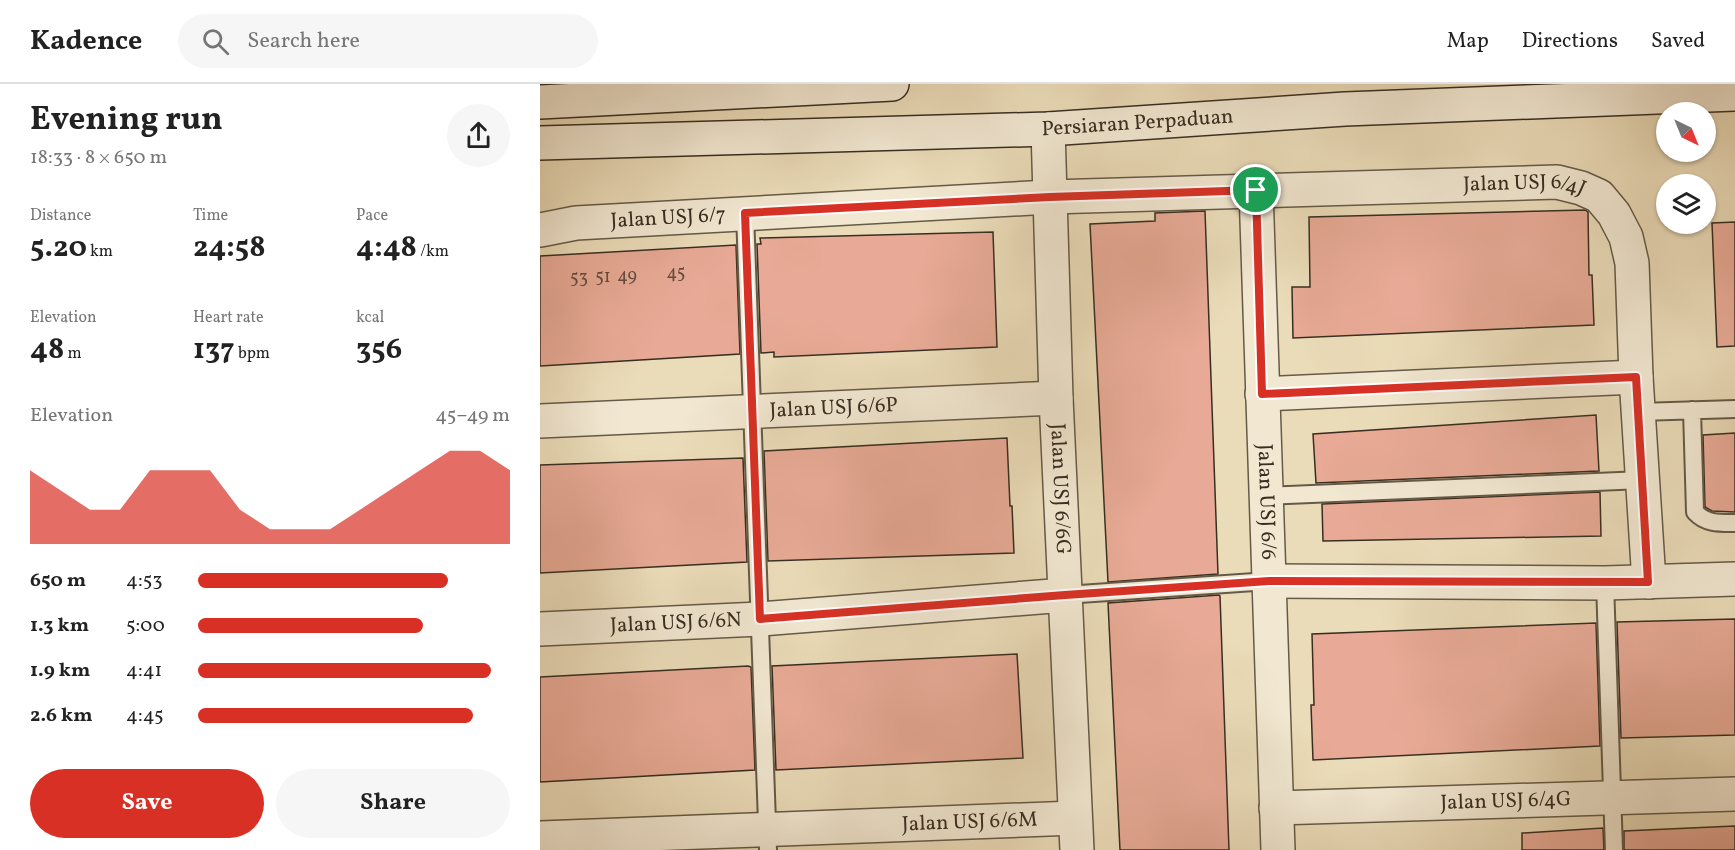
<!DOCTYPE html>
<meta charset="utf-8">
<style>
body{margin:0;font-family:Vollkorn,serif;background:#f6f6f6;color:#222;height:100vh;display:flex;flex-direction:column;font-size:22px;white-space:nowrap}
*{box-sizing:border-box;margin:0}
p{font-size:20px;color:#767676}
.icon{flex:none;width:33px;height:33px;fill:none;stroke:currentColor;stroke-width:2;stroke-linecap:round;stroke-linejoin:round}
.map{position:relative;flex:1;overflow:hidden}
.panel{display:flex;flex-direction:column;background:#fff;width:540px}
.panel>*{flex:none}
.needle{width:39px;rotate:137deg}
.fabs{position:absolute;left:1116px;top:18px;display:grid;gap:12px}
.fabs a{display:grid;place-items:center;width:60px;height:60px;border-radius:50%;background:#fff;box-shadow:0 2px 4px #0004;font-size:30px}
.pin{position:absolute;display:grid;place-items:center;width:51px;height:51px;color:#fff;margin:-26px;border:3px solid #fff;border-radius:50%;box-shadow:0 2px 6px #0007}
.round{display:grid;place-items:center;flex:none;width:63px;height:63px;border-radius:32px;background:#f6f6f6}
.head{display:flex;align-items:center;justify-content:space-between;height:102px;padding:0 30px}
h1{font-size:33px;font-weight:700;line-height:45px}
.stats{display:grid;grid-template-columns:repeat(3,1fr);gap:9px;height:102px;padding:6px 30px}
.stats div{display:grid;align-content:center}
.stats b{font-size:30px;font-weight:700}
.stats small{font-size:16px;font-weight:400}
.stats p{font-size:16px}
.chart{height:168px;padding:12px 30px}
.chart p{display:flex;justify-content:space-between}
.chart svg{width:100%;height:108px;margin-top:6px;fill:#d93025;opacity:.7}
.action{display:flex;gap:12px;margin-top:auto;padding:12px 30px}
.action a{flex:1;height:69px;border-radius:36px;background:#d93025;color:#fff;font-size:24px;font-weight:700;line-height:69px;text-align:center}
.action a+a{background:#f6f6f6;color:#222}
ul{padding:0 30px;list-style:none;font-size:20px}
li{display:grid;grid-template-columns:96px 72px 1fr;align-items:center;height:45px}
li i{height:15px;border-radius:8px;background:#d93025}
header{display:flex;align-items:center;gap:36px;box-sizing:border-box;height:84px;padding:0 30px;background:#fff;border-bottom:2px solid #e0e0e0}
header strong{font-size:28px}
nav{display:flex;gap:33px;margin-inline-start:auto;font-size:21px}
.search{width:420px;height:54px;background:#f6f6f6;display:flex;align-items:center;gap:15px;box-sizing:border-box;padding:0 21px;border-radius:33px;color:#767676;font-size:22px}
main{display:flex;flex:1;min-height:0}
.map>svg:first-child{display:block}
.building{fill:#e8aa96;stroke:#382e21;stroke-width:1.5}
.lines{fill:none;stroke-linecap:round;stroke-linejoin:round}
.lane-casing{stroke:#655a47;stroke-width:20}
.street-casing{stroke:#655a47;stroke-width:36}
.secondary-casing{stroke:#382e21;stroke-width:36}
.lane{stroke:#f2e8d2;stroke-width:16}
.street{stroke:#f2e8d2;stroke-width:33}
.secondary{stroke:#f2e8d2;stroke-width:33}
.route-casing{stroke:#fff;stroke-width:12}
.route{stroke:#d93025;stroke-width:8}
.labels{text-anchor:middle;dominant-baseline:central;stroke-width:4.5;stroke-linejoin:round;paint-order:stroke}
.number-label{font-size:18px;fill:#644d3e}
.street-label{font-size:21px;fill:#382e21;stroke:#f2e8d2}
</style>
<header>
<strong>Kadence</strong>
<div class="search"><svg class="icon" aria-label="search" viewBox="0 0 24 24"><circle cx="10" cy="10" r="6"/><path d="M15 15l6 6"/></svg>Search here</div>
<nav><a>Map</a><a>Directions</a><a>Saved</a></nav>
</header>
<main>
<section class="panel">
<div class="head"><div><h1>Evening run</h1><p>18:33 · 8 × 650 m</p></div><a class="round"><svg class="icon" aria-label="share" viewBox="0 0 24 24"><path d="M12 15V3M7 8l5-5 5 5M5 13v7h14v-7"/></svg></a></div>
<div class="stats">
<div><p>Distance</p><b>5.20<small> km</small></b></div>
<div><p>Time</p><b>24:58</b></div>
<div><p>Pace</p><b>4:48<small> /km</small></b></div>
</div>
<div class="stats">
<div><p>Elevation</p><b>48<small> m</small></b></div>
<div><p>Heart rate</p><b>137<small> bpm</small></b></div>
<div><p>kcal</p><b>356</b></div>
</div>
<div class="chart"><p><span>Elevation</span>45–49 m</p>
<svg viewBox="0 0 160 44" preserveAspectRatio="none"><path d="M0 44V14L10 22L20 30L30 30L40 14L50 14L60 14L70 30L80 38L90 38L100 38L110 30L120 22L130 14L140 6L150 6L160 14V44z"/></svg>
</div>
<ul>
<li><b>650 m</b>4:53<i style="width:80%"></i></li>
<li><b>1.3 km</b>5:00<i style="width:72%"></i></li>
<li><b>1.9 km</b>4:41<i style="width:94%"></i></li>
<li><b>2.6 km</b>4:45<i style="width:88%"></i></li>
</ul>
<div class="action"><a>Save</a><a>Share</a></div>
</section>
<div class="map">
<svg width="1195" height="766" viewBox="0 0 1195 766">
<rect width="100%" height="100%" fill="#ebdcb9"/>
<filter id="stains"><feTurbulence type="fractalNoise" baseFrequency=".00333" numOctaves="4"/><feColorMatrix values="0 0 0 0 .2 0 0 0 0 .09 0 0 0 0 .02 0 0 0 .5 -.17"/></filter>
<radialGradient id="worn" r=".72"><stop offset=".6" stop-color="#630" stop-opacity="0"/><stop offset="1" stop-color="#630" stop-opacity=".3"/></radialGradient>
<path class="building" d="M1045,126L1048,128L1049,191H1052L1054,241L753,254L752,203H770L769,133Z
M665,127L678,490L568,498L550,140L615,137V129Z
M1195,138V262L1177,263L1172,139Z
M453,148L457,263L234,273V268L221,269L217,160H221L220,154Z
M196,161L200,270L0,282V172Z
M1056,331L1059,387L776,399L773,350Z
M1195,349V428L1172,427L1165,423L1163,351Z
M467,354L470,422H472L474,469L228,477L224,367Z
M203,374L207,478L0,489V381Z
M1060,408L1061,452L783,457L782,420Z
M679,511L680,512L689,766H580L568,519Z
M1195,535V651L1081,654L1077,538Z
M1056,539L1060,662L773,676L771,621H774L772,550Z
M477,570L483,674L236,686L232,582Z
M208,582L211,583L215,686L0,698V593Z
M1195,742V766H1084V747Z
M1063,744L1064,766H982V749Z"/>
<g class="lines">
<defs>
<path id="lane" d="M205,129L228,766
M1152,326L1155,428C1166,440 1180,439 1195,439
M1099,328L1195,325
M726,412L1103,396
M1065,499L1074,766
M525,511L729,497"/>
<g id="street">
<path id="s1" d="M508,45L516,314L537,766"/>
<path id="s2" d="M716,106L738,766"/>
<path id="s3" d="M0,146L36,139L510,113L1017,98L1041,104L1059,112L1074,130L1086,153L1092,179L1096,293L1109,498"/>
<path d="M722,310L1096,293"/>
<path id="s4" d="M0,337L516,314"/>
<path d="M729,497L1065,499L1195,495"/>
<path id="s5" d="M0,545L220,535L525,511"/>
<path id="s6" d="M736,724L1195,710"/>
<path id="s7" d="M0,754L535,734"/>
</g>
<g id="secondary">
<path d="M0,18L352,0"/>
<path id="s8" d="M0,59L508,45L805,25L1195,10"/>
</g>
</defs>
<use href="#lane" class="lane-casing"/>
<use href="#street" class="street-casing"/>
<use href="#secondary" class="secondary-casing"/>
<use href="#lane" class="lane"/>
<use href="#street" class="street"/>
<use href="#secondary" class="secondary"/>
</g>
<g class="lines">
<defs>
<path id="route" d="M716,106L722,310L1096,293L1108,498L729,497L525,511L220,535L205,129L510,113Z"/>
</defs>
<use href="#route" class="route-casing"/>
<use href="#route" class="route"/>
</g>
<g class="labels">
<g class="number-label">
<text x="136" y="189">45</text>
<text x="87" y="192">49</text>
<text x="63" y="193">51</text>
<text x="39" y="194">53</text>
</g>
<g class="street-label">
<text stroke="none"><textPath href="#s8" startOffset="598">Persiaran Perpaduan</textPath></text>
<text stroke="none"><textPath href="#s3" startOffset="986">Jalan USJ 6/4J</textPath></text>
<text stroke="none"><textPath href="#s3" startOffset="129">Jalan USJ 6/7</textPath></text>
<text stroke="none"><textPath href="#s4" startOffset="294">Jalan USJ 6/6P</textPath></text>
<text stroke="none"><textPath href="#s1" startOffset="360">Jalan USJ 6/6G</textPath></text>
<text stroke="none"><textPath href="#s2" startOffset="312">Jalan USJ 6/6</textPath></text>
<text stroke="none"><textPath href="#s5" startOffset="136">Jalan USJ 6/6N</textPath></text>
<text stroke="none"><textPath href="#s6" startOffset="230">Jalan USJ 6/4G</textPath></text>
<text stroke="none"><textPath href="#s7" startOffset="430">Jalan USJ 6/6M</textPath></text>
</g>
</g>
<rect width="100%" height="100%" filter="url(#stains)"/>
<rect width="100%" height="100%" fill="url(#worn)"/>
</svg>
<div class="fabs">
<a><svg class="needle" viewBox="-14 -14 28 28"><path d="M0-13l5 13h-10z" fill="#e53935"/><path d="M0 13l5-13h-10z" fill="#767676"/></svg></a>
<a><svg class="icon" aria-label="layers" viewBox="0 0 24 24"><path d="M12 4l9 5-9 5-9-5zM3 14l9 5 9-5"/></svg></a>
</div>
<div class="pin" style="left:716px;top:106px;background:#1e9e55"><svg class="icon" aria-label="arrive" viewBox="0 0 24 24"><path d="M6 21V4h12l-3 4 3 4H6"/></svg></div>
</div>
</main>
